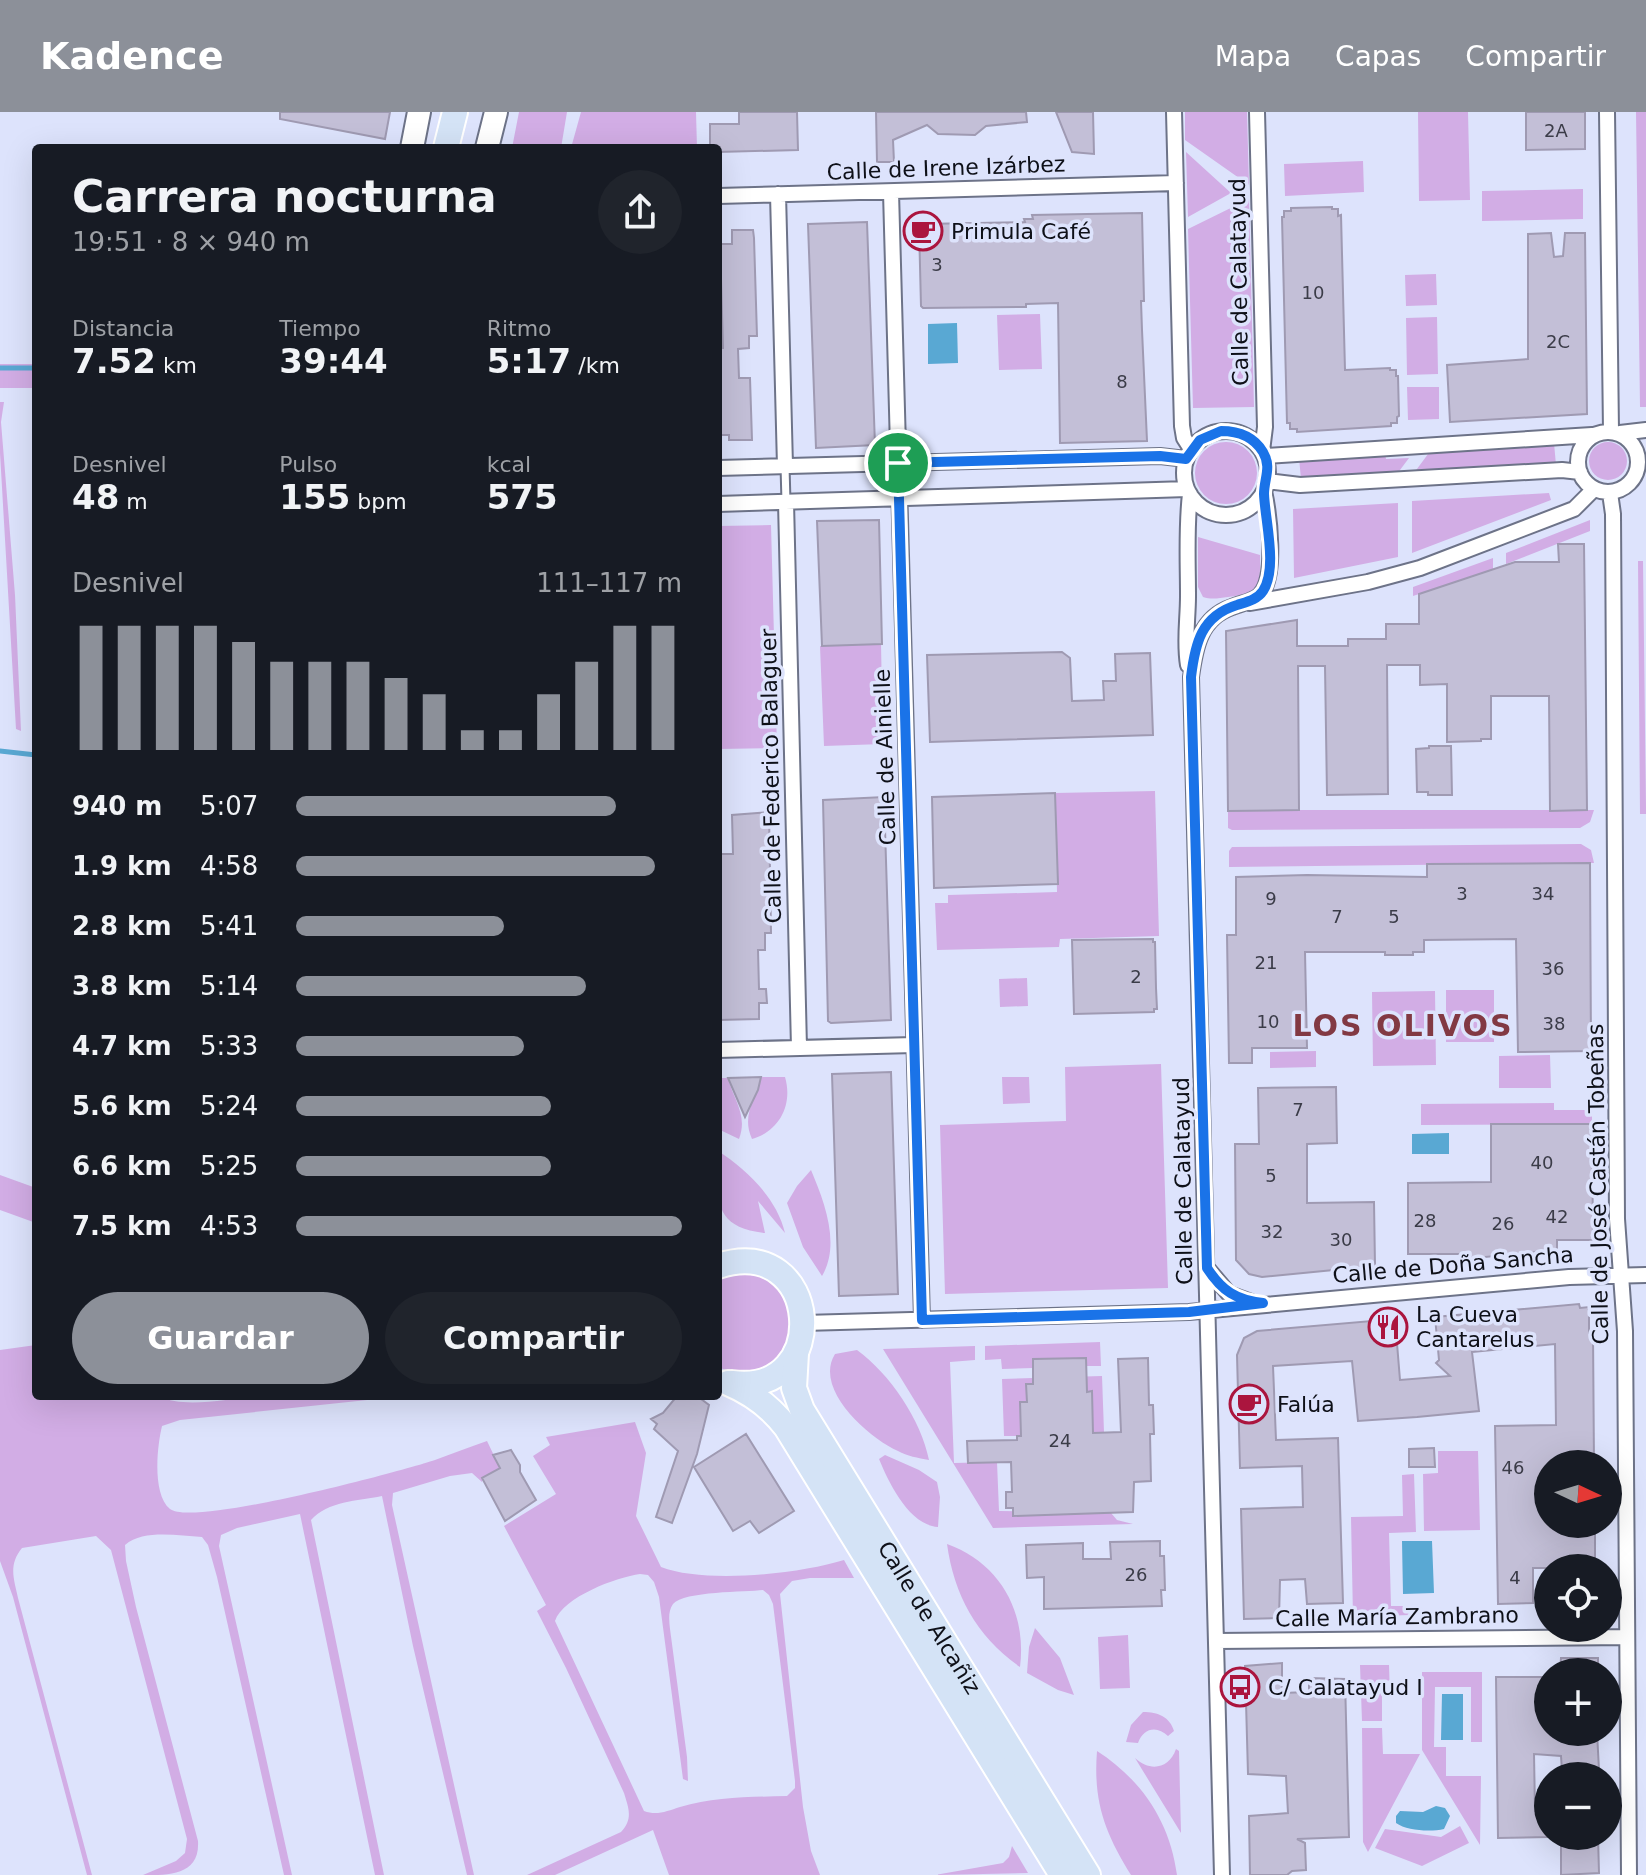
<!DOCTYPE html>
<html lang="es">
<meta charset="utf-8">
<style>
body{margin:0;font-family:"DejaVu Sans",sans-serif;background:#20242c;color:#f1f3f6;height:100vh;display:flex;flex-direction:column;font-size:30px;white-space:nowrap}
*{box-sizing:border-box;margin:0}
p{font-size:26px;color:#9ea1a6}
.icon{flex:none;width:44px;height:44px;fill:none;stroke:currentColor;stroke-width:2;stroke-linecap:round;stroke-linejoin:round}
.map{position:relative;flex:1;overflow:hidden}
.drawer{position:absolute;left:32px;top:32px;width:690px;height:1256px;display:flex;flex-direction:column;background:#171b24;border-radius:8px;box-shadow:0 8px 32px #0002}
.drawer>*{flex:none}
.needle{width:52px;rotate:94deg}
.controls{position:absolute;left:1534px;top:1338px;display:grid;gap:16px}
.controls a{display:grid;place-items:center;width:88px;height:88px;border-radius:50%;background:#171b24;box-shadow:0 8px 32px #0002;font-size:40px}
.pin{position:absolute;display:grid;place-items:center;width:68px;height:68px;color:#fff;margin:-34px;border:4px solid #fff;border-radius:50%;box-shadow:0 2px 8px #0007}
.round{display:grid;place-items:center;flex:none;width:84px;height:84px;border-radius:42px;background:#20242c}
.headline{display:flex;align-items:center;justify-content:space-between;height:136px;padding:0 40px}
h1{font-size:44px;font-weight:800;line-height:60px}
.metrics{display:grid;grid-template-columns:repeat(3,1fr);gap:12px;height:136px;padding:8px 40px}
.metrics div{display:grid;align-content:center}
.metrics b{font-size:34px;font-weight:800}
.metrics small{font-size:22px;font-weight:400}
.metrics p{font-size:22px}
.chart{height:224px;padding:16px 40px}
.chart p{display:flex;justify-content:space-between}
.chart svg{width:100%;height:144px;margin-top:8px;stroke:#8c9099;stroke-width:6}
.cta{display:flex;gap:16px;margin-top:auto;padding:16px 40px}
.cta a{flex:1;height:92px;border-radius:48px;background:#8c9099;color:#fff;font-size:32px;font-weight:800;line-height:92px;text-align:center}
.cta a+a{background:#20242c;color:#f1f3f6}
ul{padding:0 40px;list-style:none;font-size:26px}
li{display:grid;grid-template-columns:128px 96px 1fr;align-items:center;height:60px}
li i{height:20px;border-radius:10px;background:#8c9099}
header{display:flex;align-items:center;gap:48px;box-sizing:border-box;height:112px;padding:0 40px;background:#8c9099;color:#fff}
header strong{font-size:38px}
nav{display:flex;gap:44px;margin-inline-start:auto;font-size:28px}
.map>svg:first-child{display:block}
.green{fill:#d2ade5;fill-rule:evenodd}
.water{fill:#59a8d3}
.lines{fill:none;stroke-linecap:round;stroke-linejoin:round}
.stream{stroke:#59a8d3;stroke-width:5}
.building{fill:#c3bfd7;stroke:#9f9ab2;stroke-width:2}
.lane-casing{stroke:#6d7388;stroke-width:11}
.street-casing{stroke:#6d7388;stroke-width:18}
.secondary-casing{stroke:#6d7388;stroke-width:26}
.primary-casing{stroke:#fff;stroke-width:28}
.lane{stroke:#fff;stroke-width:7}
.street{stroke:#fff;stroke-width:14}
.secondary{stroke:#fff;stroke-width:22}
.primary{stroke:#d4e3f6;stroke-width:24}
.route-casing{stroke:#fff;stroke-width:16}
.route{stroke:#1a73e8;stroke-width:10}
.labels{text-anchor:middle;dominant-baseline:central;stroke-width:7;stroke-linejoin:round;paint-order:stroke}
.number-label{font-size:18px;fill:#3b3c48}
.street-label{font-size:22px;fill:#0e1018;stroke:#dde3fc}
.poi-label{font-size:22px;fill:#0e1018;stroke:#dde3fc;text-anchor:start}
.district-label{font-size:30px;font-weight:bold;letter-spacing:2px;fill:#823943;stroke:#dde3fc}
</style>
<header>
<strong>Kadence</strong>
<nav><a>Mapa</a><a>Capas</a><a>Compartir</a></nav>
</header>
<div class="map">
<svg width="1646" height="1763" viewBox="0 0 1646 1763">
<rect width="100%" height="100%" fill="#dde3fc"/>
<path class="green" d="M519,0H567L561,36H512Z
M581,0H696L697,36H571Z
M1185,0H1247L1249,73L1185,28Z
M1418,0H1468L1470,88L1419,89Z
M1636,0H1646V295H1640Z
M1186,40L1231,81L1188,105Z
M1363,49L1364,80L1285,84L1284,52Z
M1583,77V107L1482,109V79Z
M1249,87L1254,295L1193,296L1188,117Z
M1436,162L1437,193L1406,194L1405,163Z
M1040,202L1042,257L999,258L997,203Z
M1437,205L1438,262L1407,263L1406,206Z
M0,252H36V276H0Z
M1407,275H1439V307L1408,308Z
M0,290H4L1,310L15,483L21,619L16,617L0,341Z
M1589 349a19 19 0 1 1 38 0a19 19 0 1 1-38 0Z
M1195 361a31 31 0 1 1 62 0a31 31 0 1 1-62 0Z
M1554,331L1556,353L1414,361L1431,338Z
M1385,341L1386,347L1409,346L1397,362L1301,367L1299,346Z
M1549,381L1551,388L1412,441V389Z
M1398,391V445L1294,466L1293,397Z
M1590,408V419L1506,452V441Z
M771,413L777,636L718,637V414Z
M1198,425L1260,443C1260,475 1262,481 1228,485C1219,486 1212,488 1203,485L1198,475Z
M1493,446V458L1413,484V475Z
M1638,449H1643L1646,696V702H1640Z
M881,532L883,632L824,634L820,534Z
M1155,679L1159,824L1060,827L1059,835L937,838L935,791H948V783L1057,780L1055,681Z
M1299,698H1594L1590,710L1580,716L1232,718L1228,716V699Z
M1581,732L1591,738L1594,751L1229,755V739L1232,735Z
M1027,866L1028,894L1000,895L999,867Z
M1446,878H1494V930H1446Z
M1435,879L1436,953L1373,954L1372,880Z
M1316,939V955L1270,956V940Z
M1550,943L1551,976H1499V944Z
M1161,952L1168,1176L945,1182L940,1013L1066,1009L1065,955Z
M760,965H785C793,992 780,1019 752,1027C741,1003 756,988 760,965Z
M1002,965H1029L1030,991L1003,992Z
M718,966H728C734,989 748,1003 739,1027L718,1017Z
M1554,991V998H1592V1012L1421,1013V992Z
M718,1039C746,1057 777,1086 785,1121L758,1089L765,1121C709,1115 718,1083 718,1039Z
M811,1058C824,1089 841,1132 822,1164L803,1135L787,1091L797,1074Z
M0,1063L36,1076V1111L0,1098Z
M749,1160C831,1189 782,1285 718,1255V1166L727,1162Z
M1100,1230L1101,1254H1086L1085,1246L1033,1247V1256L1002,1257L1001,1247L985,1248V1234Z
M36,1233V1284H160C183,1298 237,1285 264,1284C311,1282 358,1284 405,1284L180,1308L162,1314C157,1335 152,1382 170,1397C193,1415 399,1360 435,1348C452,1342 469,1335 487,1329L500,1356L483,1365L482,1370L472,1361L450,1364L393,1381L392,1393L474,1763H467L413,1534L382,1384C357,1389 328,1389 311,1408L384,1763H375L300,1402L237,1416L221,1423L219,1434L292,1763H284L217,1465L208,1433L202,1425C178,1424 144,1417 125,1433L126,1449L136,1495L198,1729C200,1763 170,1763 143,1763L176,1749L185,1741L187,1727L111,1438L96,1424L22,1436C8,1453 14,1467 18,1486L92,1763H87L13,1485L0,1449V1238Z
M975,1234V1248L950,1250L954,1351L997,1350L999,1399L1111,1401L1117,1408L1133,1412L993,1416L883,1237Z
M857,1238C890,1262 921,1308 929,1348C918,1346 907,1344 898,1339C869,1326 813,1277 835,1242Z
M1102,1264L1104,1320L1093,1321L1092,1280L1042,1272L1026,1273L1027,1290H1020L1021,1324H1004L1002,1267Z
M635,1310L646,1341L636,1404L661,1455C705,1472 799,1462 844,1448L854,1466H810L792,1469L780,1482L803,1695L811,1739L820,1763H669L653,1718L555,1763H527L621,1720C633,1707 629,1697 624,1681L566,1556L537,1499L546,1493L504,1414L556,1382L533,1344L550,1333L546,1325ZM640,1462L648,1463L654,1470L659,1485L683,1667L688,1669L687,1645L670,1517C669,1508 668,1499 673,1492C684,1479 746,1480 763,1478L769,1483L773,1492L795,1669V1676L787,1684C751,1685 715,1685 680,1695C667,1699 657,1704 644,1699L555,1509C563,1485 617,1465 640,1462Z
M1438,1339H1478L1480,1418L1424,1419L1423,1362L1438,1361Z
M885,1343L919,1358L937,1370L940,1385L938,1415C909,1413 889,1371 879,1347Z
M1414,1362L1416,1420L1389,1421L1391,1494H1409V1503L1353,1505L1351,1405L1403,1404L1402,1363Z
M947,1432C1000,1451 1027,1500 1020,1555C977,1525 954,1483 947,1432Z
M1035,1516L1060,1546L1074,1583L1058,1578L1027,1561L1029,1535Z
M1128,1523L1130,1576L1100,1577L1098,1525Z
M1360,1553H1389L1390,1584H1382V1609H1362Z
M1422,1560H1482V1630H1471V1575H1435L1434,1635H1446V1664H1481L1480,1733L1422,1638Z
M1143,1600C1158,1600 1170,1605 1174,1619L1168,1624C1157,1613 1143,1616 1138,1631L1126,1630L1131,1613Z
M1362,1616H1382L1383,1642H1420L1368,1740L1363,1730Z
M1176,1637L1179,1639L1181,1721L1135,1646C1150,1660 1169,1657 1176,1637Z
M1097,1639C1142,1668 1170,1710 1177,1763H1131C1105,1721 1093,1690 1097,1639Z
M1460,1714L1469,1731L1422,1754L1375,1736L1385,1717L1441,1725Z
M1012,1734L1028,1761L935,1763L1003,1751L1009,1745Z"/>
<path class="water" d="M957,211L958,251L928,252V212Z
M1449,1021V1042H1412V1022Z
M1402,1429H1432L1434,1481L1403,1482Z
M1442,1582H1463V1628H1441Z
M1436,1694L1445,1696L1450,1704L1444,1717C1431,1720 1407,1719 1396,1711V1704L1400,1699L1423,1700Z"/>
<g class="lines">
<path class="stream" d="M0,256H36
M0,639L36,643"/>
</g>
<path class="building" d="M280,0H390L385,27L280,7Z
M739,0H797L798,38L718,40V36H710V12H739Z
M876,0H1026L1027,10L986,14L975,23L938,22L927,13L893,28L894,50H877Z
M1056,0H1093L1094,42L1072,40Z
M1526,0H1585V37L1526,38Z
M1332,95V97H1338V104L1341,103L1345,258L1390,256V258H1396V264H1398L1399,304L1397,305V311H1391V314L1297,320V317H1290V311H1287L1282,105H1284V99H1291V96Z
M1142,101L1144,189H1141L1142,218L1147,329L1060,331L1058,191L1026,192V195L923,196L921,194L919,114L922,112L1025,110L1024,107H1033L1032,103Z
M867,110L875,333L816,336L808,112Z
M732,118H753L754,126L757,224H749V236L738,237L739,266H750L752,328H729V323H721L719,236H723L720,132H732Z
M1551,121L1554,145L1563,144L1565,121H1585L1587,302L1450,310L1447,253L1528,247V122Z
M879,408L882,532L822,534L817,409Z
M1558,432H1584L1587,698L1550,699L1549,584H1491V627H1481V629L1447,630V572L1420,573V553H1387L1388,682L1327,683L1325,554H1298L1299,698L1228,699L1226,519L1297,508V534H1348V527H1386V512H1419V482L1515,450H1559Z
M1062,540L1070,546L1072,589L1104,588L1103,569H1116L1115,542L1150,541L1153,623L930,630L927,543Z
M1429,634H1451L1452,683H1428V680H1417L1416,637L1429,636Z
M1055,681L1058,772L934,776L932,685Z
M884,685L891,908L831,911L828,909L823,688Z
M769,700L771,821H765V838H758L759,877H766L767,891H759V907L718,908V742H733L732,703Z
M1590,751L1591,939L1518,940L1516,827L1424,828V840H1413V843H1385V840H1305L1307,936H1252V951H1229L1227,823H1236V765L1307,763L1427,765V752Z
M1153,827V830H1155L1156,876L1157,897H1154V900L1074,902L1072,828Z
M891,960L898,1182L839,1184L832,962Z
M761,965L758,978L745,1005L728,966Z
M1336,975L1337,1031L1307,1032V1091L1374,1090L1375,1154L1262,1165L1249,1162L1236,1148L1235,1032H1259L1258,976Z
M1491,1012H1592L1593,1128H1557V1138L1465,1147V1142H1408V1071L1491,1070Z
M1579,1192L1580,1196L1589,1195V1221H1593L1594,1352H1548V1412H1595V1456H1533V1491L1498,1492L1495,1314L1556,1313L1555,1232L1472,1240L1479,1299L1417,1305L1358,1309L1352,1249L1273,1254L1276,1328L1338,1326L1343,1491L1307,1492L1305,1467L1280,1468L1279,1506L1244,1507L1241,1397L1303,1395L1302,1354L1240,1356L1237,1243L1244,1226L1257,1219L1395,1207L1400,1268L1450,1264L1436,1251L1439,1248L1435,1205Z
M1086,1246L1087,1280L1092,1279L1093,1321L1121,1320L1118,1247L1148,1246L1149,1293H1153L1154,1322H1150L1151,1369L1134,1370L1133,1400L1013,1404V1396H1006V1380H1012L1011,1350L968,1351L967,1329L1017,1328V1324H1021L1020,1290H1027L1026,1272H1033V1247Z
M677,1284H697L709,1293L697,1342L672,1411L656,1405L678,1339L654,1317L657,1312L651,1307L663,1301Z
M746,1322L794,1399L759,1421L750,1409L733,1419L694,1355Z
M1434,1336L1435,1355H1409V1337Z
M511,1338L520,1353V1360L536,1388L505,1409L482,1366L500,1356L493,1343Z
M1160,1429V1444H1164L1165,1478H1161L1162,1494L1044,1497V1465L1027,1466L1026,1433L1083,1431V1447H1111L1110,1430Z
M1561,1546H1598V1560H1560Z
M1282,1551V1581L1309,1580V1566L1345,1567L1349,1725L1297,1727L1305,1731L1306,1758L1292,1759L1287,1763H1250L1249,1704L1288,1701L1286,1664L1248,1662L1245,1554Z
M1496,1565H1548V1620H1597L1599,1658L1562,1659L1561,1644L1534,1642L1535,1699L1548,1698V1725L1498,1726Z
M1561,1724H1598L1599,1761L1561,1763Z"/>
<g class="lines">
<defs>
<path id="lane" d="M785,354L786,390"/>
<path id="street" d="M1174,0L1182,314L1184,326L1191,337
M1257,0L1265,315L1262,339
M1607,0L1611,319
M891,80L922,1208
M778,82L785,354
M718,84L1176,71
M1184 361a42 42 0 1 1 84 0a42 42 0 1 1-84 0Z
M1578 350a30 30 0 1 1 60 0a30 30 0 1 1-60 0Z
M1620,321L1646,318
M1265,344L1592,323
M718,356L1160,344L1186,347
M1267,369L1300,373L1562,358L1580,360
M1610,381L1613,402L1617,1107L1625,1219L1629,1763
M786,390L799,936
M718,392L1187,377
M1250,491L1368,470L1420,456L1574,397L1594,377
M1188,553C1184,529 1188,508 1188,484C1188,450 1186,416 1190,382
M718,938L914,933
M1207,1156L1229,1182L1251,1190
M804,1211L1189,1200L1569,1165L1646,1163
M1216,1529L1627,1525
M1222,1763L1191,565C1195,535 1200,506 1232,495C1241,491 1253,490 1260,483C1277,465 1269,402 1264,379"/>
<path id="secondary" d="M412,36L419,0
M487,36L496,0"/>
<g id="primary">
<path d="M446,36L455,0"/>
<path d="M718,1154C822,1120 833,1285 732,1271"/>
<path id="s1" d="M796,1241L794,1276L802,1298L1088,1763"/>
<path d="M728,1271C752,1281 770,1294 786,1315L1062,1763"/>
</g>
</defs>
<use href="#lane" class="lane-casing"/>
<use href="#street" class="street-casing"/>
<use href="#secondary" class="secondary-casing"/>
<use href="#primary" class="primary-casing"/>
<use href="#lane" class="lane"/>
<use href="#street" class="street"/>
<use href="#secondary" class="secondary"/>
<use href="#primary" class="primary"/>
</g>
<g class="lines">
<defs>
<path id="route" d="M1221,319C1238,319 1254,325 1263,340C1272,355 1264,367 1264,382C1265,408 1278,456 1263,479C1257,488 1246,490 1237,493C1201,504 1195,532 1191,565L1207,1156C1222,1179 1236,1188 1263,1191L1189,1200L922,1208L898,351L1160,344L1186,347L1200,328Z"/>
</defs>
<use href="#route" class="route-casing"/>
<use href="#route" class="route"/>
</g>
<defs>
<symbol id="cafe-ring" viewBox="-11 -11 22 22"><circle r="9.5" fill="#dde3fc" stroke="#ab153e" stroke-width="1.5"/><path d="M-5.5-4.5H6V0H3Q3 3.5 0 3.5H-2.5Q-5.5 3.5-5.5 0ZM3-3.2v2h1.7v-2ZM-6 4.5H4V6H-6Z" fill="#ab153e"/></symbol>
<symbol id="restaurant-ring" viewBox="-11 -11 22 22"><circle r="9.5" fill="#dde3fc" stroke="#ab153e" stroke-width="1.5"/><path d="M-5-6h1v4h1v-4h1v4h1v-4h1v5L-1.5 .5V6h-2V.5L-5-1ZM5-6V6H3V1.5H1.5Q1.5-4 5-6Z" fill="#ab153e"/></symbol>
<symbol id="bus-ring" viewBox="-11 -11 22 22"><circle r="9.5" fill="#dde3fc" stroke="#ab153e" stroke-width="1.5"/><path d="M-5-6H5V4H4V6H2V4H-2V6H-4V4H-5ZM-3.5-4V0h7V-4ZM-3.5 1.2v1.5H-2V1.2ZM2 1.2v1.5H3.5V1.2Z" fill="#ab153e"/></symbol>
</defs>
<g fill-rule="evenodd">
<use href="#cafe-ring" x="901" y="97" width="44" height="44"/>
<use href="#restaurant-ring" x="1366" y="1193" width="44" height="44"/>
<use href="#cafe-ring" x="1227" y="1270" width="44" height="44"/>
<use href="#bus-ring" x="1218" y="1553" width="44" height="44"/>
</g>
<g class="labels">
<g class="number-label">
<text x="1556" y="18">2A</text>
<text x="937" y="152">3</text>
<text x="1313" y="180">10</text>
<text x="1558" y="229">2C</text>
<text x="1122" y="269">8</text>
<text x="1462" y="781">3</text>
<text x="1543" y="781">34</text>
<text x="1271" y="786">9</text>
<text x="1337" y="804">7</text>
<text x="1394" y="804">5</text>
<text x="1266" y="850">21</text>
<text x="1553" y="856">36</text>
<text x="1136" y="864">2</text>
<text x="1268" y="909">10</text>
<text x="1554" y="911">38</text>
<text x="1298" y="997">7</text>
<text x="1542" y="1050">40</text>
<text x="1271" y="1063">5</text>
<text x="1557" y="1104">42</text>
<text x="1425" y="1108">28</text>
<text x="1503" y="1111">26</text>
<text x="1272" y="1119">32</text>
<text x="1341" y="1127">30</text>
<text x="1060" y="1328">24</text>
<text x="1513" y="1355">46</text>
<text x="1136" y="1462">26</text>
<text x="1515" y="1465">4</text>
</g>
<g class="street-label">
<text transform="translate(946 56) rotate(-2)">Calle de Irene Izárbez</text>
<text transform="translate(1239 170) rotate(-91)">Calle de Calatayud</text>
<text transform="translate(885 645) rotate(-92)">Calle de Ainielle</text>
<text transform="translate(771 664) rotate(-91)">Calle de Federico Balaguer</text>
<text transform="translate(1183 1069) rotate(-91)">Calle de Calatayud</text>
<text transform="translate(1598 1072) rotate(-91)">Calle de José Castán Tobeñas</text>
<text transform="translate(1453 1153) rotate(-5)">Calle de Doña Sancha</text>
<text stroke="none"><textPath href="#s1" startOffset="302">Calle de Alcañiz</textPath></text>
<text transform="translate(1397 1505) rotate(-1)">Calle María Zambrano</text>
</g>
<g class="poi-label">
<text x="951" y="119">Primula Café</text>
<text x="1416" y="1202">La Cueva<tspan x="1416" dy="25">Cantarelus</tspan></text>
<text x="1277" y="1292">Falúa</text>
<text x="1268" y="1575">C/ Calatayud I</text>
</g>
<g class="district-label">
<text x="1403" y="913">LOS OLIVOS</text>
</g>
</g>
</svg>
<div class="controls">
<a><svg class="needle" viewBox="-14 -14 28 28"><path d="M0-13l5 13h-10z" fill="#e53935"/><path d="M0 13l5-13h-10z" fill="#9ea1a6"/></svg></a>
<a><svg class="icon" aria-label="locate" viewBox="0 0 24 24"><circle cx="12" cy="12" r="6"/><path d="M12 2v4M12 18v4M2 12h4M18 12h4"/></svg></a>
<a>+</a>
<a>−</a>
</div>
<div class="pin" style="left:898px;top:351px;background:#1e9e55"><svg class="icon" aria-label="arrive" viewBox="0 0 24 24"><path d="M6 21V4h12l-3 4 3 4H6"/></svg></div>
<section class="drawer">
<div class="headline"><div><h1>Carrera nocturna</h1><p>19:51 · 8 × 940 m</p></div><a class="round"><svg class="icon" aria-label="share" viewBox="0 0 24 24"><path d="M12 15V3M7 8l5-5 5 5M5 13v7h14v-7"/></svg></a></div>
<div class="metrics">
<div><p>Distancia</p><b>7.52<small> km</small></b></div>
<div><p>Tiempo</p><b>39:44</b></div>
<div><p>Ritmo</p><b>5:17<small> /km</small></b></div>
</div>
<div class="metrics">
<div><p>Desnivel</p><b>48<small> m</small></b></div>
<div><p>Pulso</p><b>155<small> bpm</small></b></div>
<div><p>kcal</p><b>575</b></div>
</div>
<div class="chart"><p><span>Desnivel</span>111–117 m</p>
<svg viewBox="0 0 160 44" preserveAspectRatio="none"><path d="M5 44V6M15 44V6M25 44V6M35 44V6M45 44V11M55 44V17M65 44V17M75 44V17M85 44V22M95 44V27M105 44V38M115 44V38M125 44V27M135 44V17M145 44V6M155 44V6"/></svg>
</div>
<ul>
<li><b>940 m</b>5:07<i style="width:83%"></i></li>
<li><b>1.9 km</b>4:58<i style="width:93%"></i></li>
<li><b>2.8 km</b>5:41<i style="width:54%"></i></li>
<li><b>3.8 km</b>5:14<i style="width:75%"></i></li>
<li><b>4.7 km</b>5:33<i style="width:59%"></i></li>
<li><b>5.6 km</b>5:24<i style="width:66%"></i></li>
<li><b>6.6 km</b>5:25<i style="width:66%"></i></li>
<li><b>7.5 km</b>4:53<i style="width:100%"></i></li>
</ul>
<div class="cta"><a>Guardar</a><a>Compartir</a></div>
</section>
</div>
